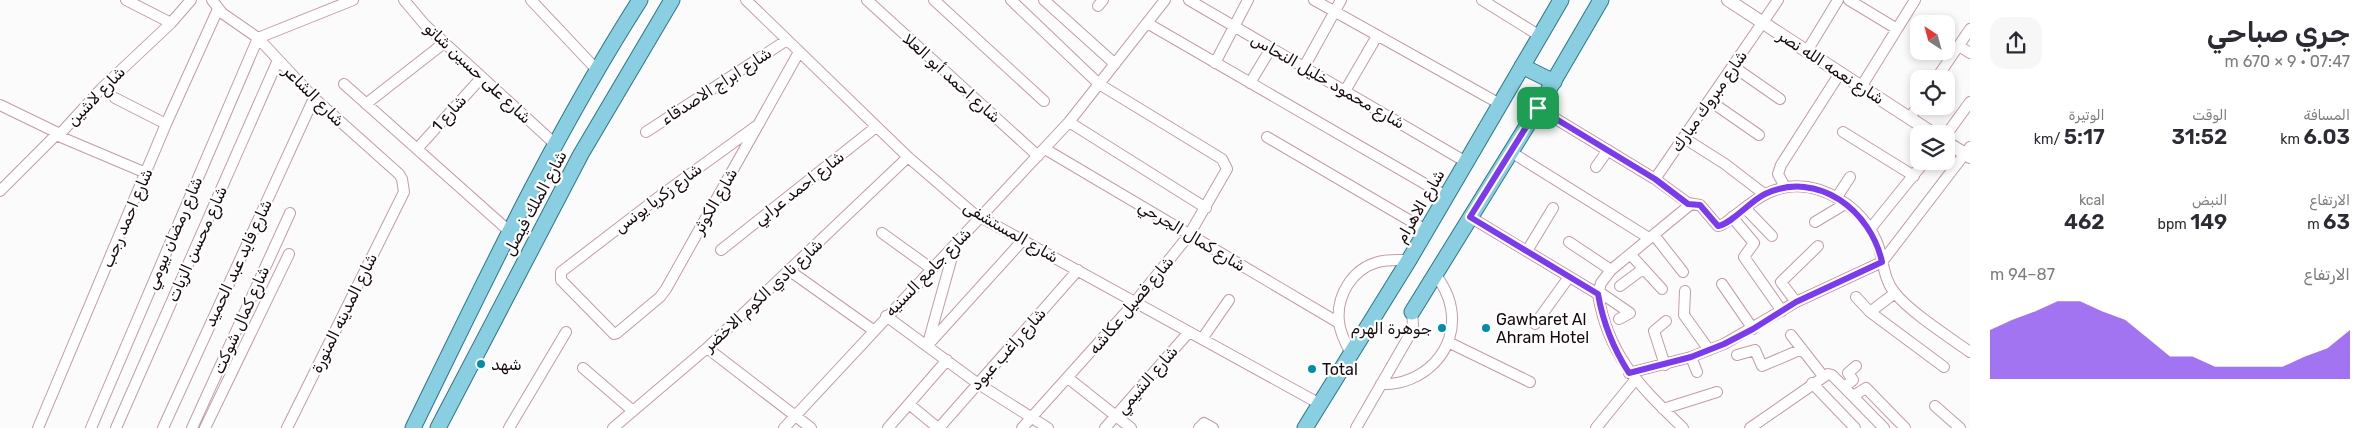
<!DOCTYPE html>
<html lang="ar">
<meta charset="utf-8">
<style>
body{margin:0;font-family:Rubik,Cairo,sans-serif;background:#f7f7f7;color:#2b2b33;direction:rtl;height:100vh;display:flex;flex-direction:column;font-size:19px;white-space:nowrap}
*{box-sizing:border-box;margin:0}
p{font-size:16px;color:#7c7c81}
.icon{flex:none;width:28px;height:28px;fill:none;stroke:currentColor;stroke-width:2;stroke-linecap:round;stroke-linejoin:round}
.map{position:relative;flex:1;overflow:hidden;direction:ltr}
.panel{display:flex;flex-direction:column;background:#fff;width:400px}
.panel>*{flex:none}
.needle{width:32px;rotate:324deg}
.buttons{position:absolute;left:1910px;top:15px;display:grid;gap:10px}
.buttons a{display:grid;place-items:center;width:45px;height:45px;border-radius:10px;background:#fff;box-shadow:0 2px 8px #0003;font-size:25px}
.pin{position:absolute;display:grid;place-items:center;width:42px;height:42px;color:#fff;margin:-21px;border-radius:10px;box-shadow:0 2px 8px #0006}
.round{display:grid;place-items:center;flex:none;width:52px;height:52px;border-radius:15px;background:#f7f7f7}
.head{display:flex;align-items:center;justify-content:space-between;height:85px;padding:0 20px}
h1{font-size:28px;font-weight:600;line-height:38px}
.figures{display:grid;grid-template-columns:repeat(3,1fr);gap:8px;height:85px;padding:5px 20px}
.figures div{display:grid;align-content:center}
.figures b{font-size:21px;font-weight:600}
.figures small{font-size:14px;font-weight:400}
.figures p{font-size:14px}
.chart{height:140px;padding:10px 20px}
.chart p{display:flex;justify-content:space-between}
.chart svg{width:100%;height:90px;margin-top:5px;fill:#7c3aed;opacity:.7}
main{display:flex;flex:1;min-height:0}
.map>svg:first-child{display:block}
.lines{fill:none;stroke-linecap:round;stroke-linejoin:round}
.minor-casing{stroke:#c39ba9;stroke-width:12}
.tertiary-casing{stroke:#c39ba9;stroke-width:14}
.primary-casing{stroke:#2e758a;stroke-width:17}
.minor{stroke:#fff;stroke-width:10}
.tertiary{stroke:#fff;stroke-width:12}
.primary{stroke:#89cfe1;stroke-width:15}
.route-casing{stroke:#fff;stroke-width:10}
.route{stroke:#7c3aed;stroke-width:6}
.poi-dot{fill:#028eab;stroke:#fff;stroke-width:2}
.labels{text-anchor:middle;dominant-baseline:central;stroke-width:4.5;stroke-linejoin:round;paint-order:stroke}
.street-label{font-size:16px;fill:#170a0e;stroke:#fff}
.poi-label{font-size:16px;fill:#170a0e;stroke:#fff;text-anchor:start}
</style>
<main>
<section class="panel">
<div class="head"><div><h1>جري صباحي</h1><p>07:47 · 9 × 670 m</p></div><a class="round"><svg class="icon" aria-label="share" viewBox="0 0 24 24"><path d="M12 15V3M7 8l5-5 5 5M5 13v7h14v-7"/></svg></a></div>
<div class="figures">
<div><p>المسافة</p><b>6.03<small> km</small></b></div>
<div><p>الوقت</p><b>31:52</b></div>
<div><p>الوتيرة</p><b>5:17<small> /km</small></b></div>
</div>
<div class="figures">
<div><p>الارتفاع</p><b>63<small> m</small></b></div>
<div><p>النبض</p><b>149<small> bpm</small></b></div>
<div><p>kcal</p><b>462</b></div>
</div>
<div class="chart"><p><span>الارتفاع</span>87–94 m</p>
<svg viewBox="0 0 160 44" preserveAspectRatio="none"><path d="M0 44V20L10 15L20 11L30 6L40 6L50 11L60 15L70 24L80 33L90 33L100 38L110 38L120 38L130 38L140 33L150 29L160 20V44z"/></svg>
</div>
</section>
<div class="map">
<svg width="1970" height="428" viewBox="0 0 1970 428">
<rect width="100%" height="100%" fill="#fbfbfb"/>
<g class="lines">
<defs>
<path id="minor" d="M126,0L171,23
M212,0L222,13L258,38L314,98L399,174L402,179L404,192L287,428
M404,0L425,25L555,144
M531,0L597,70
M746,0L908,157L973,213L1320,404
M867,0L1038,156
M934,0L1044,101
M1011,0L1099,84L1222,159L1227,169L1189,235L1135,302L1022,428
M1044,0L1115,64
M1189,0L1466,162
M1314,0L1500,104
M1482,0L1540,36
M1849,0L1897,29
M1098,6L1103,0
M1147,23L1446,196
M1959,46L1970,53
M1807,51L1838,0
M1215,63L1248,0
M1304,67L1341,0
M1734,67L1780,99
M1936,79L1970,29
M1250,83L1271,48
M344,84L509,231
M1861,87L1915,0
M1345,91L1377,36
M115,98L166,124
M1710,101L1759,135
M366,104L444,43
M0,105L60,134
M1538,108L1655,179L1688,203L1700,205L1718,226C1724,225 1729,220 1734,216C1750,204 1766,190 1787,187C1823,182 1861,207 1876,240C1884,257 1882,278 1895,293C1910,312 1949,337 1970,352
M1910,118L1919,104
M1069,122L1206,208
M759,124L664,193L561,272V280L614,334L617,333L660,297L666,289L799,52
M646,132L787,40
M1843,132L1914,176
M56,135L146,173
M1946,135L1970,102
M1267,137L1426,230
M1684,138L1725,164L1764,194
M417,149L482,77
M1045,149L1339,323
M1511,152L1649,238
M1596,167L1608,150
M1655,179L1778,0
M1785,187L1778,174L1781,165L1840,73
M0,191L56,135L60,134L101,89L171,23L191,0
M1837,197L1850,177
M1745,208L1772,236
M1470,217L1598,294C1608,356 1640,386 1683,428
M1732,217L1754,243L1744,257L1782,311
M1815,222L1845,204
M1870,229L1925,161
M882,233L932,269
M1654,235L1683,272
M1569,242L1611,270
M721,250L876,127
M1527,251L1553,208
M1630,254L1662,289
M790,271L873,330
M1722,284L1753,329
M1620,286L1643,269
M1598,291L1630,313L1619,319
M1685,291L1684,315L1709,350
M1598,294L1601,283L1611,270L1691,204
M1856,297L1870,312L1944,367
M1796,302L1781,282L1818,246
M1870,312L1895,293
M886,316L977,383L1048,428
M1535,324L1569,277
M1791,335L1823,376
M1202,339L1229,300
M1448,342L1530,382
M928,343L955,246
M927,346L1023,240
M707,348L811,428
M1351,354C1346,344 1340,333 1339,322C1336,296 1352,269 1378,262C1388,259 1398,260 1409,260
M1737,355L1755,350L1762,366L1802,349
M1691,357L1697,372
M1665,365L1654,331L1666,321
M583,368L633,411
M1629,373L1691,357L1724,344L1796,302L1882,262L1970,147
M1068,378L1131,428
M1812,383L1855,428
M1381,384C1422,386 1459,351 1451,308C1449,295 1442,284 1435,273
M1844,387L1853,380L1848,373L1856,366
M1853,396L1866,388L1905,428
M909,404L938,428
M1935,406L1960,428
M1663,409L1717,392
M38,428L166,124L218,9
M91,428L258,38L353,0
M116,428L278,60
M163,428L314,98
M192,428L290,213
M205,428L289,254
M509,428L566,332
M613,428L707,348L908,157
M784,428L1069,122L1165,0
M888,428L947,360
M939,428L1078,270
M1105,428L1189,332
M1199,428L1204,423L1213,428
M1356,428L1409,336L1413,325L1412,312
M1596,428L1635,380
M1750,428L1828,374L1832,375L1884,428"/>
<path id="tertiary" d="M1728,0L1934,134
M1946,142L1970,157"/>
<path id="primary" d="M1522,66L1554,82
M1412,312L1538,108L1601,0
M413,428C484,283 553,136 640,0
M438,428L581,154L672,0
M1305,428L1409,260L1561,0"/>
</defs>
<use href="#minor" class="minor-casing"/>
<use href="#tertiary" class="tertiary-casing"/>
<use href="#primary" class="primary-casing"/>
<use href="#minor" class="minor"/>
<use href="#tertiary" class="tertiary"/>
<use href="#primary" class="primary"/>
</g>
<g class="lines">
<defs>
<path id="route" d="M1538,108L1655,179L1688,204L1700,205L1718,226C1733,223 1750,201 1765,194C1818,169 1871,211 1882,262L1796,302L1753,329L1724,344L1691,357L1629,373C1613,348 1603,323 1598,294L1470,217Z"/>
</defs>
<use href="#route" class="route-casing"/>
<use href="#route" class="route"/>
</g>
<g class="poi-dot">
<circle cx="1442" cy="328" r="5"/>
<circle cx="1486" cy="328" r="5"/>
<circle cx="481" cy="364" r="5"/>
<circle cx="1312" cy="369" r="5"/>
</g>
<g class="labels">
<g class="street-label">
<text transform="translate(1831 67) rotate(33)">شارع نعمه الله نصر</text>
<text transform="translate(478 73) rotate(43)">شارع على حسين شاتو</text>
<text transform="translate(952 78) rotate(42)">شارع احمد أبو العلا</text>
<text transform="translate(1328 81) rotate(30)">شارع محمود خليل النحاس</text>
<text transform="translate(716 86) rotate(-33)">شارع ابراج الاصدقاء</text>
<text transform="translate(96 96) rotate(-46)">شارع لاشين</text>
<text transform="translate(314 96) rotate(45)">شارع الشاعر</text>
<text transform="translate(1709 101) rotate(-55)">شارع مبروك مبارك</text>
<text transform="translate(449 113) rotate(-48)">شارع 1</text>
<text transform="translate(799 188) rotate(-38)">شارع احمد عرابي</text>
<text transform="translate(658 198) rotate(-37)">شارع زكريا يونس</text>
<text transform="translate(715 201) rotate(-60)">شارع الكوثر</text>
<text transform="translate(535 203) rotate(-62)">شارع الملك فيصل</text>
<text transform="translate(1420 206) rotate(-60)">شارع الاهرام</text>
<text transform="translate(127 218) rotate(-67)">شارع احمد رجب</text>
<text transform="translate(1011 232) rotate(30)">شارع المستشفى</text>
<text transform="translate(174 233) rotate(-67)">شارع رمضان بيومي</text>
<text transform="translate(1192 236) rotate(31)">شارع كمال الجرحي</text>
<text transform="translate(197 244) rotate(-66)">شارع محسن الزيات</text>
<text transform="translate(238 263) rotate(-65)">شارع فايد عبد الحميد</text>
<text transform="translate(928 272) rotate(-46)">شارع جامع السنيه</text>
<text transform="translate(763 295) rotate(-43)">شارع نادي الكوم الاخضر</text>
<text transform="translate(1131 305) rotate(-50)">شارع فصيل عكاشه</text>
<text transform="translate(344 313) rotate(-64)">شارع المدينه المنورة</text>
<text transform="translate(241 320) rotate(-66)">شارع كمال شوكت</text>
<text transform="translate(1008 349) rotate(-48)">شارع راغب عبود</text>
<text transform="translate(1147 380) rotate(-49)">شارع الشيمي</text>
</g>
<g class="poi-label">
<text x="1496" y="319">Gawharet Al<tspan x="1496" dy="18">Ahram Hotel</tspan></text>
<text x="1432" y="328" text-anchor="end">جوهرة الهرم</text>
<text x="491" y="364">شهد</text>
<text x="1322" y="369">Total</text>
</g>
</g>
</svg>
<div class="buttons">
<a><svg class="needle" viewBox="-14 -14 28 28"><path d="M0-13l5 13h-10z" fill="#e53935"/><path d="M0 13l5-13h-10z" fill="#7c7c81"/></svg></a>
<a><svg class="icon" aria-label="locate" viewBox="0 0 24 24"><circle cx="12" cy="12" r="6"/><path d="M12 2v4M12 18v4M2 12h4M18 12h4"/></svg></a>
<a><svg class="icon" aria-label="layers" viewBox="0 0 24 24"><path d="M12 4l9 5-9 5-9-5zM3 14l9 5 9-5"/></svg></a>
</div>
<div class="pin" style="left:1538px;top:108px;background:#1e9e55"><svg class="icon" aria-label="arrive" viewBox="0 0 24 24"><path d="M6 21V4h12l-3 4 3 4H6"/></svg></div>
</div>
</main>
